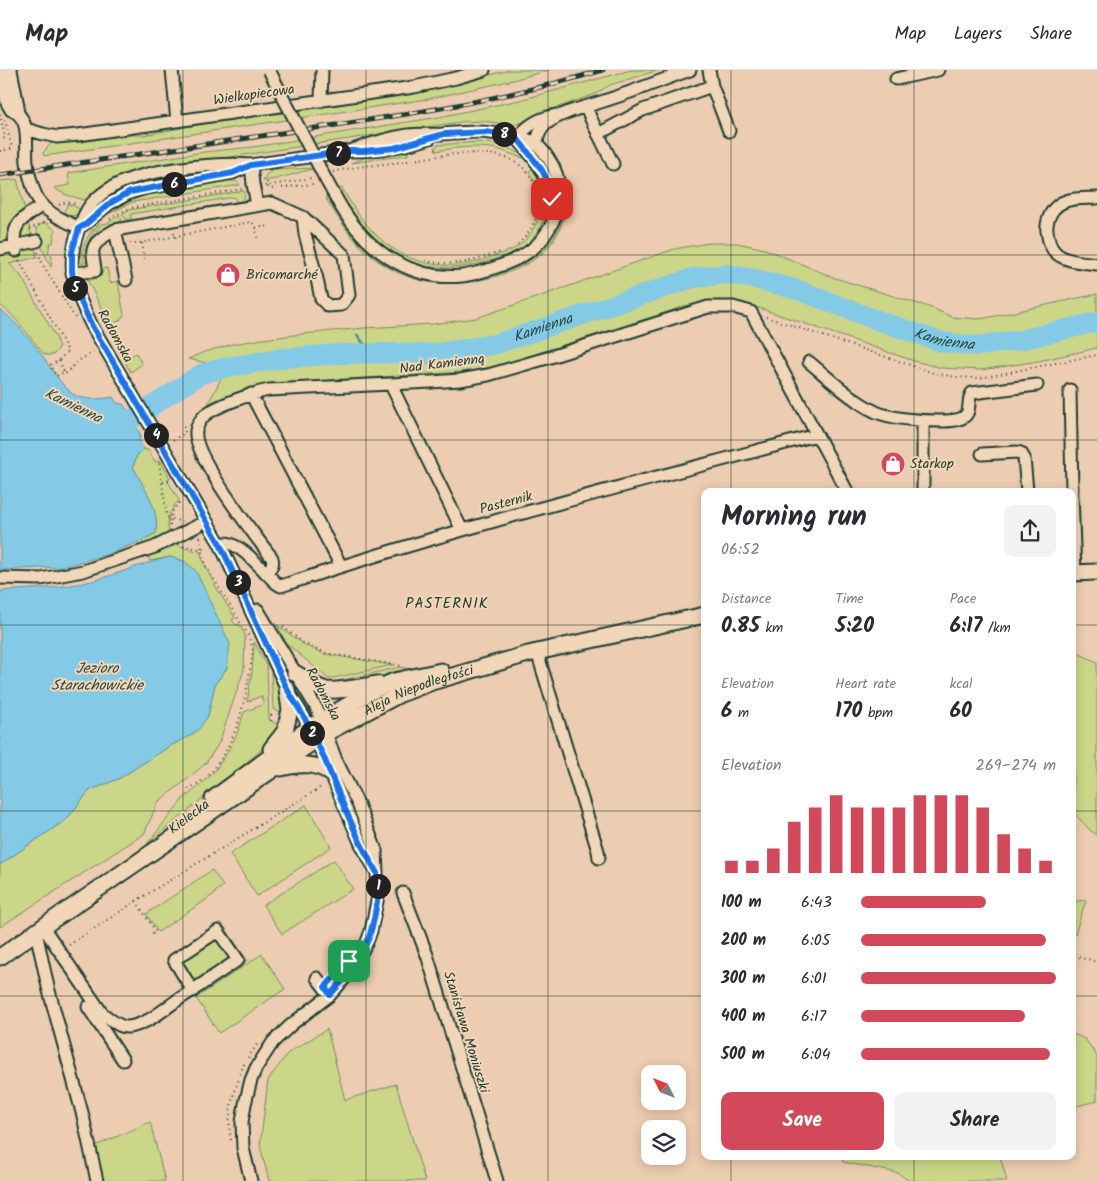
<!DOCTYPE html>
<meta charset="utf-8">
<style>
body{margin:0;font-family:Kalam,sans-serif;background:#f2f2f3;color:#2b2b33;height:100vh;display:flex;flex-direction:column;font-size:19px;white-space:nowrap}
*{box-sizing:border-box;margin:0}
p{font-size:16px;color:#7c7c81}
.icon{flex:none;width:28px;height:28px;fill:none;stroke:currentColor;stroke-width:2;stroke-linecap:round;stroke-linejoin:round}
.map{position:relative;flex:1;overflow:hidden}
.drawer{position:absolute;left:701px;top:418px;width:375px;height:672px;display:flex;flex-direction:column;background:#fff;border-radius:10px;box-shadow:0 2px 12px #0003}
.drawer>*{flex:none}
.needle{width:32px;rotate:312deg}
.fabs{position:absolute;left:641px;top:995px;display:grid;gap:10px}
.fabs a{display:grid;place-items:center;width:45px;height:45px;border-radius:10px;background:#fff;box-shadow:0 2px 12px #0003;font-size:25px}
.pin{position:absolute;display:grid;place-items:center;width:42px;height:42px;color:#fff;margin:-21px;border-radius:10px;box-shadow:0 2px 8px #0006}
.km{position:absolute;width:25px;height:25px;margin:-12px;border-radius:50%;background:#222;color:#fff;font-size:14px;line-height:25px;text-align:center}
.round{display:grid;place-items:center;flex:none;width:52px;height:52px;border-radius:10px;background:#f2f2f3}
.headline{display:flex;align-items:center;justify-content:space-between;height:85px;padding:0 20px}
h1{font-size:28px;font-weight:800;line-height:38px}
.stats{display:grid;grid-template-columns:repeat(3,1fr);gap:8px;height:85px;padding:5px 20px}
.stats div{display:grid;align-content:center}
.stats b{font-size:21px;font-weight:800}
.stats small{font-size:14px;font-weight:400}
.stats p{font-size:14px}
.chart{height:140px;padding:10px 20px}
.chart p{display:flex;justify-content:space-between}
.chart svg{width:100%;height:90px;margin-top:5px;stroke:#d1495b;stroke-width:6}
.primary-button{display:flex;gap:10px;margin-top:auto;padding:10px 20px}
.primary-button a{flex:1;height:58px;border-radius:10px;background:#d1495b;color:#fff;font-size:20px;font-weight:800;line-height:58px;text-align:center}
.primary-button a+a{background:#f2f2f3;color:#2b2b33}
ul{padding:0 20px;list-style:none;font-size:16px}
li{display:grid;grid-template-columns:80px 60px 1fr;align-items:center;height:38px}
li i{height:12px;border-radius:6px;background:#d1495b}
header{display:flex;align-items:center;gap:30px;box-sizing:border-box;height:70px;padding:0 25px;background:#fff;border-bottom:1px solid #e1e1e2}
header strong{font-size:24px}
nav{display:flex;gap:28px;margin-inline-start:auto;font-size:18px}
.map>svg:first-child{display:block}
.green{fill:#cbd689;stroke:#758a5e}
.water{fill:#84c9e6;stroke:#5c919f}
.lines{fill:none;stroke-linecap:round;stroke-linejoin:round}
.stream{stroke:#5c919f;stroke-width:3}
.river{stroke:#84c9e6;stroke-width:20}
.minor-casing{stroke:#1f3d34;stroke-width:15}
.major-casing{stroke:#1f3d34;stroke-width:19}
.path{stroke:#1f3d34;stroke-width:2;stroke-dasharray:1 4;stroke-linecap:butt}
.minor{stroke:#f1d6b8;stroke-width:11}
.major{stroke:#f1d6b8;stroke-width:15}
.rail-casing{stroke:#1f3d34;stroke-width:5}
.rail{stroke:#f1d6b8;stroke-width:3;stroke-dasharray:9;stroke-linecap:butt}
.minor-bridge-casing{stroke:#1f3d34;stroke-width:15;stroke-linecap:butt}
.minor-bridge{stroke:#f1d6b8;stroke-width:11}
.route-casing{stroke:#fff;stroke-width:10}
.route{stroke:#1a73e8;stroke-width:6}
.grid{fill:none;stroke:#1f3d34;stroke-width:1;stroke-opacity:0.55}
.labels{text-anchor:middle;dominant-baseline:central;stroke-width:4;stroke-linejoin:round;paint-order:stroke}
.street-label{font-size:14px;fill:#1f3d34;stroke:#f1d6b8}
.poi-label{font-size:14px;fill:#1f3d34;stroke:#f1d6b8;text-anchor:start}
.water-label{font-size:15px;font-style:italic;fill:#294b46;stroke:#f1d6b8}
.neighbourhood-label{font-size:15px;letter-spacing:1px;fill:#1f3d34;stroke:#f1d6b8}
</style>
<header>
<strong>Map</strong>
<nav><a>Map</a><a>Layers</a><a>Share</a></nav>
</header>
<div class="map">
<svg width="1097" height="1111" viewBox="0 0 1097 1111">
<rect width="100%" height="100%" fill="#edcdb1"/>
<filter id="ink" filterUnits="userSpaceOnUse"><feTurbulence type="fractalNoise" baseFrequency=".02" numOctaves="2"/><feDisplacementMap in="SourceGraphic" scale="10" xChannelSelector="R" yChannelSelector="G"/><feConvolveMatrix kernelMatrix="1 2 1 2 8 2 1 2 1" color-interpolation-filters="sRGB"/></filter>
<g filter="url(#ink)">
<path class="green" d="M509,0H549L509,11L428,29L44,86L43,83L51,73L81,72L119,65H143L197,55L407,25L442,17Z
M631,0H659L610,15L593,25L541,43L521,53L513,55L482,51L460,52L145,100L88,131L64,124L54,118L70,115L68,103L204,82L253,77L439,47L520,30Z
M478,72C496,73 511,77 526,88C515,87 506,81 496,79C476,75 455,78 436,81L435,78L437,75Z
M404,80L408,82V85L351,93L369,86Z
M551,84H553C563,102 569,121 565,142C558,179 531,196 497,206C457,217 421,218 384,195C357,179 341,153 325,127L327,126C343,154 362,182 391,198C426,216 461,214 498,204C531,194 559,176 564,139C564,134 565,128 564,124C562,112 555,96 551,84Z
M535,97C540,105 544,115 546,125C550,144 538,167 522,178C515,182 506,185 498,188C464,200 431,203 399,186C370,170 355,147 339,119L342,118C359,149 381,178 416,190C442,199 469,196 494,186C501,184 509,181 515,178C534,167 544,142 538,122C536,114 532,108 529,101Z
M316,98L276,109L263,111L266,105L273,100Z
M17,109L37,187L9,194L15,199L21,206L56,267L59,278L53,285H45C30,268 18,248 0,235V111Z
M228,111H236L240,115L133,132L110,143H104L122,131L140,125Z
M244,121C246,128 243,132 237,135L235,127L131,144V149H126L122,144L128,140Z
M68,134L73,135L81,140C76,148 70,146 63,143Z
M119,145L122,150L106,160L92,197H85C88,181 92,167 101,154L108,153Z
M45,152L55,160L53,173H50L48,184L52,185L51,197L41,176L36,158Z
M97,152L99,153C90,166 84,179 83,195L80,191C83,176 88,164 97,152Z
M709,173H737L765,179L835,208L932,238L952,247L978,249L986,248L1097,224V278L1039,291L981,300L942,298L914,291L759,238L725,231L704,232L685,236L658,245L497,296L462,302L299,312L272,315L241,321L216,330L208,334L227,297L188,289L204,282L233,274L263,269L302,264L364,258L433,254L476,248L538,227L674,179Z
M107,198L110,213L118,211L124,245L120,250L112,254L129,287L136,283L142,294L131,302C125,294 125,289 121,280C117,272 112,264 108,255L109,253L88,211L101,206L100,199Z
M144,379L149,381L155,392L160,390L170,408L167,410L179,430C158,453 168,480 200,481C207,506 222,526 235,548L232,550L236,555L239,554L245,565L244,600L219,673L206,693L189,708L158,732L144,764L0,857V795L27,776L66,750L89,721L120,708L170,676L190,666L208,646L215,614L227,598L184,491L170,487L150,491L142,471L156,463L153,437L133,397L137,385Z
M277,555L306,576L325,584L393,595L329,609L287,574Z
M254,572L267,596L269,649L280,656L267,675L235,702L147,774L183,729L197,718L213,703L225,686L237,664L244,642L264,634L261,626L247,632L252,602Z
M1073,581L1097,592V765L1091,761L1073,742Z
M400,597L414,600L353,613L337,615L336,612L338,611Z
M271,600L283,630L284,644L273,639Z
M306,735L331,777L257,826L230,784Z
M334,790L353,819L282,864L263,835Z
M212,800L223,816L215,822L216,823L158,862L146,844Z
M1086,830L1073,870V832Z
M221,852L247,890L192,927L167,889Z
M262,884L285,919L219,963L196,928Z
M327,959L345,1030L396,1014L425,1111H269L260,1076L268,1010L288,983Z
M1073,964L1085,969L1097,986V1031L1073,1037Z
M150,1052L165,1111H101L93,1077Z
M841,1086H1000L1007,1111H909L898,1103L843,1092Z"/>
<path class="water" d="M0,240C13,247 40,281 48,294C54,303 68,324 79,327C91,330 102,329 113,327L117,333L123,334L131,346L128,349L131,353L133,352L141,365L139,370L144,379L137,385L133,397C144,418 160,439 156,463L142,471L106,485L61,497L0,500Z
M170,487L184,491L196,501L230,574L227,598L215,614L208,646L199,659L190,666L170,676L120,708L89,721L66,750L27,776L0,795V521C30,519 63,518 92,511C118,504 143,493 170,487Z"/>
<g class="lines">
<path class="stream" d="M357,265L371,283"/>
<path class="river" id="s1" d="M105,352L113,356L129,351L201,304L227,297L285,288L340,284L391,283L433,284L496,274L693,208L726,204L755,209L798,220L874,249L941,272L977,276L1020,270L1097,252"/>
<defs>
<path id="minor" d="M0,0L7,33L11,40C32,47 25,76 27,92C28,102 33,121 38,129C47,144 64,150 79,158
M11,0L18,36L17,42
M172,0L177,51
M709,0L712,16L729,61
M896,9L938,0
M321,31L322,0
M586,37L591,49L613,94
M26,59L43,64L57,67L78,65L414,17L456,8L484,0
M598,64L643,40L712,16
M517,68C538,92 549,106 554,139
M517,68C528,55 539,48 557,45
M537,74C537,67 540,60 546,54C563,41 587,37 607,30C635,21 662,10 690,0
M251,95C227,93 206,95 182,98C152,102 116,108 94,131C86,139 82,150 78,161C65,199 75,221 92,256L220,474L287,619L304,647L322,683L361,774L377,803
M251,95L253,114L257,135
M326,110C333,122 339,135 347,146C373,184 414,211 462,206C471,205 479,202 488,200C509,193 529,186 543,168C561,144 566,113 548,88C543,80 537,73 529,70C525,69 521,69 518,68C504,65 491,62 477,62C465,62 454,63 442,64C431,64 420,64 408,65C388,68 369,74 350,81
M1097,128C1080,129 1061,126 1051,143C1048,149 1046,154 1047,161C1048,169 1050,178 1056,183C1066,192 1084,192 1097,194
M79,158L86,153L109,134L130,123L146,118L181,113L233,103L251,95L350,81C378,81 404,77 430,68
M115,160L126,210
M0,179L37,171
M16,181C9,154 23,148 43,135
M72,203L95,201C95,195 92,186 93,180C95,170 108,164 115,160L272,133L303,147L344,185L349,225L341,235L328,236L321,229L317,209L305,164L303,147
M809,292C830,309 851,330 876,342C892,349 923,351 940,351C948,351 961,351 966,345C971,339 967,330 972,323L1037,315
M391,315L462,460
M1070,320L1072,421
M251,324L341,496
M982,384L1017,382L1021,383L1024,388L1027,421
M923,421V351
M1072,425L1075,503
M220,474C236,466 265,503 276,513L281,516C457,457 637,413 816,365
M265,502C271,498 274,495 272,488C256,467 192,385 196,361C197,355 201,349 205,345C218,335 253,323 269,320L431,312L460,310L488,305L547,288L708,237H733L751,242L847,421
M0,508L41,509L83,501L155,477L199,455
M537,582L590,755L598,781L599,788
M403,823L427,885L497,1111
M43,857L102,943C109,948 119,958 128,957C146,955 162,941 176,931C197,918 217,904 238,890L218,861L174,890L193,921
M36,862L48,917L83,1046L97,1111
M317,908L330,925
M88,937L123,990
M251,1111L243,1078L242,1052L245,1034L251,1010L256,998L273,972L292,954L330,925L351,901L367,872L371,861L378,826L376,780L358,734L336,690L317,639L258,540"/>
<g id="major">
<path d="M1072,503L1097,502"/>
<path d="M295,603C305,609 315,617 326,620C339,622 364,616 378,614"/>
<path d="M271,679L285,661L290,640L287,619"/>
<path d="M281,698C298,694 316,692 330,703"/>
<path d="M213,729L309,658L370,622L394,611L441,601"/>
<path id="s2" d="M59,846L326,663L398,625L432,612L528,584L705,545"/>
<path d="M0,887L67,840"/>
</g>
</defs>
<use href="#minor" class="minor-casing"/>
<use href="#major" class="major-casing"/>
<path class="path" d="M262,27L260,18L265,16
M0,44L5,68L0,70
M5,50L12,78L9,80
M0,81L9,79
M333,102C355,96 379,95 401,92C443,86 526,64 537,125C540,145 532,162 517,175
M267,112V116L271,119L312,114L316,112
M265,116L312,108
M59,135C66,131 71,132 78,135
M110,149L125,140L135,137L243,119
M256,158L268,156
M29,159L45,152
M174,162L176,170
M130,173L134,174L251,152L255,155L258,170
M142,173L144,189
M38,182L43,195L75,248
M19,190L68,281L58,291L50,295L56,306L64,302
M425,191C456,197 475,191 503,181
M766,247L934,303L956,307L980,308L1097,285
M59,291L65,304L78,291L93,282
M185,362L183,358L186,354
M173,370L185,363
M159,393L167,447L182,452
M163,412L170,411
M170,456C170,445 173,438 182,430
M183,476L197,479L205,478
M283,557L305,574L326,583L402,596
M271,645V652L273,653
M188,719C198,714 206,709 213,700C236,671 245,635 250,599C251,592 254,584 252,576C251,573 249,569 248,565L207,498L202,483L200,466
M136,831L156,862L149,866
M69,875L136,831L323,716
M1072,880C1078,893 1089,885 1097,894
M248,988L257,974
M240,1004L245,992
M231,1070C227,1046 231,1031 239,1009"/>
<use href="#minor" class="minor"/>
<use href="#major" class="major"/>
<defs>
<path id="rail" d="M0,105C96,90 192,76 288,62C394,47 500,31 603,0"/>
</defs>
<use href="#rail" class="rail-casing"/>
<use href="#rail" class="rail"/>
<defs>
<path id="minor-bridge" d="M269,0L326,110"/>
</defs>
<use href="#minor-bridge" class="minor-bridge-casing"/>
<use href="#minor-bridge" class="minor-bridge"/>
</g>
</g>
<g class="lines" filter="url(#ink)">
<defs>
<path id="route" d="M349,891L325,917L330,925L351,901L369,868L374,849L378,826L377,803L361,774L345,739L322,683L304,647L287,619L220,474L92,256L80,230L74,213L72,201V182L79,158L86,154L109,134L130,122L233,103L251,95L350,81H364L394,78L444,64L485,62L512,66L517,68L542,100L549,114L552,129"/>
</defs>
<use href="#route" class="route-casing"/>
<use href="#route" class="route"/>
</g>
<path class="grid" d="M183,0V1111M366,0V1111M548,0V1111M731,0V421M914,0V421M0,185H1097M0,370H1097M0,555H705M1072,555H1097M0,741H705M1072,741H1097M0,926H705M1072,926H1097M731,1086V1111M914,1086V1111"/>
<defs>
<symbol id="shop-disc" viewBox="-11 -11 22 22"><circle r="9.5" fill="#d1495b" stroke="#f1d6b8"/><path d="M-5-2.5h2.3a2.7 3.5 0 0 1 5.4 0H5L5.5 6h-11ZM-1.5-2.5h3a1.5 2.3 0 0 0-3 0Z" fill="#fff"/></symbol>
</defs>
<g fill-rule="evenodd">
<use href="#shop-disc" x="214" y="191" width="28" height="28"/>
<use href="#shop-disc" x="879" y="380" width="28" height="28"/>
</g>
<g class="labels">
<g class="street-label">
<text transform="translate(254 25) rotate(-8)">Wielkopiecowa</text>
<text transform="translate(115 266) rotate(61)">Radomska</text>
<text transform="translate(442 294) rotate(-7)">Nad Kamienną</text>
<text transform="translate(506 433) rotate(-15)">Pasternik</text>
<text stroke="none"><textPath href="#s2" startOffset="426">Aleja Niepodległości</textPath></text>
<text transform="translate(323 624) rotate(62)">Radomska</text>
<text transform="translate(189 747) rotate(-37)">Kielecka</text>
<text transform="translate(466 962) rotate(73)">Stanisława Moniuszki</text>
</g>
<g class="poi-label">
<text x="246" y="205">Bricomarché</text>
<text x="910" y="394">Starkop</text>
</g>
<g class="water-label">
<text stroke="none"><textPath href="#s1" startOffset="459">Kamienna</textPath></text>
<text stroke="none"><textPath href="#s1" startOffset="879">Kamienna</textPath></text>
<text transform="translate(73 336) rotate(26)">Kamienna</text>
<text x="97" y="599">Jezioro<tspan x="97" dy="17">Starachowickie</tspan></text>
</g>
<g class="neighbourhood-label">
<text x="447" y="534">PASTERNIK</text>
</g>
</g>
</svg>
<div class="fabs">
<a><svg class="needle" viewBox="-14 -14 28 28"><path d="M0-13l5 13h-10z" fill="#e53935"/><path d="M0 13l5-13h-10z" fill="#7c7c81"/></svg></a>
<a><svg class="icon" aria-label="layers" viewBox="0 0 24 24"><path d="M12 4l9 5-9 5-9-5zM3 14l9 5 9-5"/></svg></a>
</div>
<div class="pin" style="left:349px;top:891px;background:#1e9e55"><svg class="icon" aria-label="arrive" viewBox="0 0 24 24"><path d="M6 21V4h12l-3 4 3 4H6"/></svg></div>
<div class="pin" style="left:552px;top:129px;background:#d93025"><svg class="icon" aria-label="check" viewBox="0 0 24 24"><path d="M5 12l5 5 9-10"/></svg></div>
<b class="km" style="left:378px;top:816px">1</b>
<b class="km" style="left:312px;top:663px">2</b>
<b class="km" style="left:238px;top:512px">3</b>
<b class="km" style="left:156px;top:365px">4</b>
<b class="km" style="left:75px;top:218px">5</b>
<b class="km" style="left:174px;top:114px">6</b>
<b class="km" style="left:338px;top:83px">7</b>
<b class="km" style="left:504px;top:64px">8</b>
<section class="drawer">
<div class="headline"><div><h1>Morning run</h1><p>06:52</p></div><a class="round"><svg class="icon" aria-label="share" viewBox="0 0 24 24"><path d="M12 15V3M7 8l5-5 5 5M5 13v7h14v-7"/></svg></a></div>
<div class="stats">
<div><p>Distance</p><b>0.85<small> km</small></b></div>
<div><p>Time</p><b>5:20</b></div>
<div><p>Pace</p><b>6:17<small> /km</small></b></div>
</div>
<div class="stats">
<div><p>Elevation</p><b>6<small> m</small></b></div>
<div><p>Heart rate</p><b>170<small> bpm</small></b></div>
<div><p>kcal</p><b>60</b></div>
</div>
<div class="chart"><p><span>Elevation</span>269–274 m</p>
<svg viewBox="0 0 160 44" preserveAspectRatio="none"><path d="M5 44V38M15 44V38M25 44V32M35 44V19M45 44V12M55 44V6M65 44V12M75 44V12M85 44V12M95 44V6M105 44V6M115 44V6M125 44V12M135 44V25M145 44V32M155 44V38"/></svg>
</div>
<ul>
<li><b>100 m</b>6:43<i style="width:64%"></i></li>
<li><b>200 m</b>6:05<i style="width:95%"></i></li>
<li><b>300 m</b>6:01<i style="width:100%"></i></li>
<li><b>400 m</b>6:17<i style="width:84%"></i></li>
<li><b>500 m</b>6:04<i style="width:97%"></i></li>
</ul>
<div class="primary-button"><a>Save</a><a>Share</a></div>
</section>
</div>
